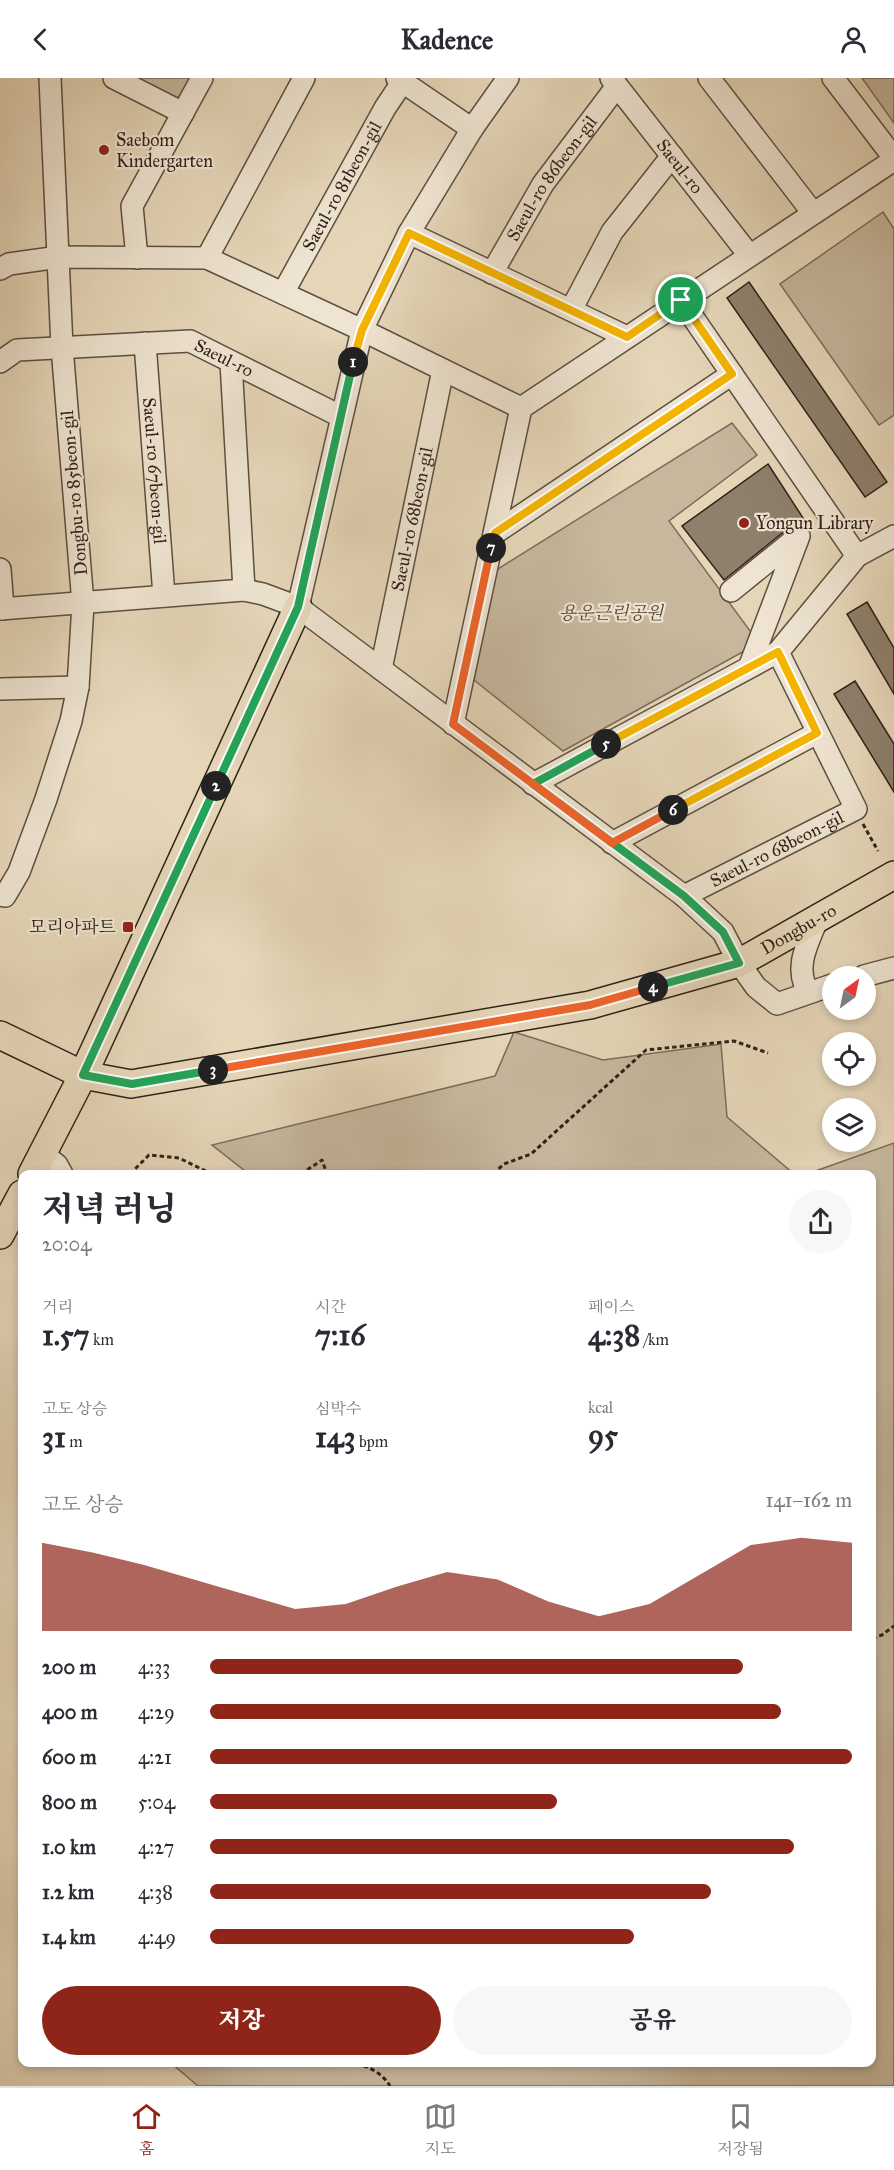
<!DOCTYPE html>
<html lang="ko">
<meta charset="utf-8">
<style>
body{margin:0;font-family:"IM FELL Great Primer","Noto Serif KR",serif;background:#f7f7f7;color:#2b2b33;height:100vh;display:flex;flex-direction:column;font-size:22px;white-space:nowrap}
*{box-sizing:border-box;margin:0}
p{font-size:20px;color:#7c7c81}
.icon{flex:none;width:33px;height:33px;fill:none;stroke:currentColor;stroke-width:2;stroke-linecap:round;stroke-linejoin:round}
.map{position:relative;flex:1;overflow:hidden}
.sheet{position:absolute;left:18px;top:1092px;width:858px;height:897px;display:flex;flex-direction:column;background:#fff;border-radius:12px;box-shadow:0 3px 9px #0003}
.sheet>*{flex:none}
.needle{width:39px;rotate:33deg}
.tools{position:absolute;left:822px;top:888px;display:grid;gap:12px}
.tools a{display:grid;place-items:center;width:54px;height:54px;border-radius:50%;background:#fff;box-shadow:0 3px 9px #0003;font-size:30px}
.pin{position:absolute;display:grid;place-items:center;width:51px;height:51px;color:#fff;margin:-26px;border:3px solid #fff;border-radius:50%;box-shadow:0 2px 6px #0007}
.km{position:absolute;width:30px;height:30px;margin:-15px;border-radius:50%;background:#222;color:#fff;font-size:16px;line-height:30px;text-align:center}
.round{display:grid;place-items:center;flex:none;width:63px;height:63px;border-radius:32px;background:#f7f7f7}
.head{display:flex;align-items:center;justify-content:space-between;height:102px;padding:0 24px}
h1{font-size:33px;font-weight:800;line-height:45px}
.metrics{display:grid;grid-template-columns:repeat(3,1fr);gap:9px;height:102px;padding:6px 24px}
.metrics div{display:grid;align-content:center}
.metrics b{font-size:30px;font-weight:800}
.metrics small{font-size:16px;font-weight:400}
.metrics p{font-size:16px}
.chart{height:168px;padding:12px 24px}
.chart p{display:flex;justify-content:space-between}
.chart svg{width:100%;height:108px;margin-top:6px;fill:#8f2418;opacity:.7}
.primary-button{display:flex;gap:12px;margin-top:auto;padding:12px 24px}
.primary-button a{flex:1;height:69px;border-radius:36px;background:#8f2418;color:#fff;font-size:24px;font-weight:800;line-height:69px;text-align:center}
.primary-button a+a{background:#f7f7f7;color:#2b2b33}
ul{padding:0 24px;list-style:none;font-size:20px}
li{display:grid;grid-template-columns:96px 72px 1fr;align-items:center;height:45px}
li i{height:15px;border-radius:8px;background:#8f2418}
header{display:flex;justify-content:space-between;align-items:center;height:78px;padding:0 24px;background:#fff;font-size:27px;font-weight:800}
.tab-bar{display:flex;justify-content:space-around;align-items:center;height:84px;border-top:2px solid #e1e1e2;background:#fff;font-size:16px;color:#7c7c81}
.tab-bar a{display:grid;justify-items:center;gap:3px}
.tab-bar .current{color:#8f2418}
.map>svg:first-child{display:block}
.green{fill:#c6b79d;stroke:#7b6c5b;stroke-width:1.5}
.building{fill:#8e806c;stroke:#302219;stroke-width:1.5}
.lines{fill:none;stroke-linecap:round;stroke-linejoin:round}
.minor-casing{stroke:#5d4f41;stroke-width:24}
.major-casing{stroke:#302219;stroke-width:30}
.path{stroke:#302219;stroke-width:3;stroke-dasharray:4.5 3;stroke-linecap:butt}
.minor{stroke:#eee4d1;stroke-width:21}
.major{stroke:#e5d6b8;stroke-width:27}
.split-1-casing{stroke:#fff;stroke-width:12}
.split-2-casing{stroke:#fff;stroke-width:12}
.split-3-casing{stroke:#fff;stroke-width:12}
.split-4-casing{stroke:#fff;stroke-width:12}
.split-5-casing{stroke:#fff;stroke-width:12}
.split-6-casing{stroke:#fff;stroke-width:12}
.split-7-casing{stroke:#fff;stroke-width:12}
.split-8-casing{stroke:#fff;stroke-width:12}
.split-1{stroke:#f5b400;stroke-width:8}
.split-2{stroke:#22a559;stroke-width:8}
.split-3{stroke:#22a559;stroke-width:8}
.split-4{stroke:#f0652b;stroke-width:8}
.split-5{stroke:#22a559;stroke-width:8}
.split-6{stroke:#f5b400;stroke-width:8}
.split-7{stroke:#f0652b;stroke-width:8}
.split-8{stroke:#f5b400;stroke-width:8}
.poi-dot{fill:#8f2418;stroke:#eee4d1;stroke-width:2}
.labels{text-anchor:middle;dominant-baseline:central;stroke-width:4.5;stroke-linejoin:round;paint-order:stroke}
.poi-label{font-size:18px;fill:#302219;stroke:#eee4d1;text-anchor:start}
.street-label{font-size:18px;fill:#302219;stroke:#eee4d1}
.park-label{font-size:18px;font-style:italic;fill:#56473a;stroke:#eee4d1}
</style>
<header><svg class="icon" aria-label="back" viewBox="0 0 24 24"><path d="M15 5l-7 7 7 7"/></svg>Kadence<svg class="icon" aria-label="person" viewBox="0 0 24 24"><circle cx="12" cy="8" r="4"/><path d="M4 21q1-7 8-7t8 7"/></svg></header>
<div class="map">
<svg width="894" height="2008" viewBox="0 0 894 2008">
<rect width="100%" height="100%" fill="#e5d6b8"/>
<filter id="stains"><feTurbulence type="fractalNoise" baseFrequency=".00333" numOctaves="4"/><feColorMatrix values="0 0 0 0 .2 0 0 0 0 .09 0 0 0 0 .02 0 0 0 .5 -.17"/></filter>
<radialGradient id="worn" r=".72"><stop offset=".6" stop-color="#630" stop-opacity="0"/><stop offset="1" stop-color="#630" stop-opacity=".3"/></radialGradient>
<path class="green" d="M134,0H194L180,25Z
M862,0H894V45Z
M883,134L894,151V337L879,347L780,206Z
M732,345L757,377L669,443L759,565L563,673L474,602L493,494Z
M514,954L603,982L721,966L727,1039L794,1096H249L212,1067L495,998Z
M894,1065V2008H198L171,1985L872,1984V1096H807Z"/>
<path class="building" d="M749,204L887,404L865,419L727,220Z
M768,386L805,443L791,448L724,502L682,448Z
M867,524L894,570V616L847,536Z
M855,603L894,666V714L834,616Z"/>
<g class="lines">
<defs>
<g id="minor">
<path d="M114,0L183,35"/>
<path d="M397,0L472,51"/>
<path id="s1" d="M611,0L749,177"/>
<path d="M709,0L813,135"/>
<path d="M833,0L894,80"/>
<path d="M409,155L627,259"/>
<path d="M137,180L132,128L202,0"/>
<path d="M207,180L304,0"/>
<path d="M0,191L9,186L59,179L207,180L362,252L521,330"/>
<path id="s2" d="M492,195L543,106L617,8"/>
<path id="s3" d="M283,215L385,30L405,0"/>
<path d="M681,222L857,478"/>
<path d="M571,232L612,154L672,78"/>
<path id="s4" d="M145,265L164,518"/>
<path id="s5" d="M0,284L17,272L190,263L340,338"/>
<path d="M231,284L244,512"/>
<path d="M495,455L732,296"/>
<path d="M0,491L3,531"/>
<path d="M731,513L799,458L750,587"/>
<path d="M298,529L362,252L409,155L472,51L508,0"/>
<path d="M0,531L244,512L263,516L298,529L684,818L723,854L739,885L756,909L777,926L832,907"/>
<path id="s6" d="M381,591L443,292"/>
<path d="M0,611L78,609"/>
<path d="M453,646L521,330L894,82"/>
<path d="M533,706L778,574L857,478L894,458"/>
<path d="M612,765L817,655"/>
<path d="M0,817L5,818L19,794L46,721L71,643L78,609L83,526L62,269L50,0"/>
<path id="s7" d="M684,818L856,731L778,574"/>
<path d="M864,898L894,890"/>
<path d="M808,914C794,889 807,867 817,842"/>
<path d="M43,1076L57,1087L62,1096"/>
</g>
<g id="major">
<path id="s8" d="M0,957L83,997L131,1006L590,927L739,885L894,797"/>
<path d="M32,1096L83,997L298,529"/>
<path d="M0,1157L22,1116"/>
</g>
</defs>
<use href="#minor" class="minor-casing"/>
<use href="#major" class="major-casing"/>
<path class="path" d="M863,746L878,773
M130,1096L149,1077L179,1080L212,1096
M301,1096L322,1082L327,1096
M493,1096L504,1086L531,1076L646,972L734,963L768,975
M872,1560L882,1557L894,1548
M349,1984C365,1987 381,1993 390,2008"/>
<use href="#minor" class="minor"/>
<use href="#major" class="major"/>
</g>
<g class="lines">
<defs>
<path id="split-1" d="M353,284L362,252L409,155L627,259L681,222"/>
<path id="split-2" d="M216,708L298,529L353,284"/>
<path id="split-3" d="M213,992L132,1006L83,997L216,708"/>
<path id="split-4" d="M213,992L590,927L653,909"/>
<path id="split-5" d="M606,666L533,706L684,818L723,854L739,885L653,909"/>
<path id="split-6" d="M606,666L778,574L817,655L673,732"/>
<path id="split-7" d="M491,470L453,646L612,765L673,732"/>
<path id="split-8" d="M491,470L495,455L732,296L681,222"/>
</defs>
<use href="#split-1" class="split-1-casing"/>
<use href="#split-2" class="split-2-casing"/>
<use href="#split-3" class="split-3-casing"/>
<use href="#split-4" class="split-4-casing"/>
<use href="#split-5" class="split-5-casing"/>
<use href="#split-6" class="split-6-casing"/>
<use href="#split-7" class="split-7-casing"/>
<use href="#split-8" class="split-8-casing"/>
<use href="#split-1" class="split-1"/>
<use href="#split-2" class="split-2"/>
<use href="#split-3" class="split-3"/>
<use href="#split-4" class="split-4"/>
<use href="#split-5" class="split-5"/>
<use href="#split-6" class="split-6"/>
<use href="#split-7" class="split-7"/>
<use href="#split-8" class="split-8"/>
</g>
<g class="poi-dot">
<circle cx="104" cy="72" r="6"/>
<circle cx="744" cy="445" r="6"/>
<rect x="122" y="843" width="12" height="12" rx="3"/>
</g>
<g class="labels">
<g class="poi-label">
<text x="116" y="62">Saebom<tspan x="116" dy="21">Kindergarten</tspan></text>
<text x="756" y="445">Yongun Library</text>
<text x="116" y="849" text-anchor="end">모리아파트</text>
</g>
<g class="street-label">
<text stroke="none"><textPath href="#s1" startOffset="112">Saeul-ro</textPath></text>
<text stroke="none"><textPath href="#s2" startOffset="112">Saeul-ro 86beon-gil</textPath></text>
<text stroke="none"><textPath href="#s3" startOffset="122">Saeul-ro 81beon-gil</textPath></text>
<text stroke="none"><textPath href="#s5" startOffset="232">Saeul-ro</textPath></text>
<text stroke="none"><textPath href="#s4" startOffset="128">Saeul-ro 67beon-gil</textPath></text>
<text transform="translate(74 415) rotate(-95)">Dongbu-ro 85beon-gil</text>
<text stroke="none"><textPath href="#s6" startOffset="153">Saeul-ro 68beon-gil</textPath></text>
<text stroke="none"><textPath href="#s7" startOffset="104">Saeul-ro 68beon-gil</textPath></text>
<text stroke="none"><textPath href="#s8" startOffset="830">Dongbu-ro</textPath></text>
</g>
<g class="park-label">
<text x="611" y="535">용운근린공원</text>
</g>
</g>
<rect width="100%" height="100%" filter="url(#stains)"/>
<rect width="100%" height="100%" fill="url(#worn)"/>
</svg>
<div class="tools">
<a><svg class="needle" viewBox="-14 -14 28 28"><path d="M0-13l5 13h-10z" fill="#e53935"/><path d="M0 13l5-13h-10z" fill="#7c7c81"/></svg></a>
<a><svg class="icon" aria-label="locate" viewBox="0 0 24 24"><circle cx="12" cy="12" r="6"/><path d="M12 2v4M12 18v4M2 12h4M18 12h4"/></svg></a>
<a><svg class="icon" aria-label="layers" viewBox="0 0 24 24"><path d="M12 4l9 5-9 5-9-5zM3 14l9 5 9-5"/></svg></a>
</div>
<div class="pin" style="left:681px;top:222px;background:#1e9e55"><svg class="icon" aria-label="arrive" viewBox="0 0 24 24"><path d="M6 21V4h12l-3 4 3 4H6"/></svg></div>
<b class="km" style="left:353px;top:284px">1</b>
<b class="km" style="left:216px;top:708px">2</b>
<b class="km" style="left:213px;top:992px">3</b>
<b class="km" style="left:653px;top:909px">4</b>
<b class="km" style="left:606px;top:666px">5</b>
<b class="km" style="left:673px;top:732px">6</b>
<b class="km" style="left:491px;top:470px">7</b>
<section class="sheet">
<div class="head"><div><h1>저녁 러닝</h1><p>20:04</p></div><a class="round"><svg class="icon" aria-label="share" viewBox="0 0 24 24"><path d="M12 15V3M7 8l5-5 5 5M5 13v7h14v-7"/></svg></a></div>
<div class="metrics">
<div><p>거리</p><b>1.57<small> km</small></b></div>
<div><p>시간</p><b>7:16</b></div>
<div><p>페이스</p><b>4:38<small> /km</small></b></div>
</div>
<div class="metrics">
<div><p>고도 상승</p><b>31<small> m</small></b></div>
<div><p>심박수</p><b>143<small> bpm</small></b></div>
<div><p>kcal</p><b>95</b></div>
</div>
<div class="chart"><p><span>고도 상승</span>141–162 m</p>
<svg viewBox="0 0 160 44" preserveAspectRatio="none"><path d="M0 44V8L10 12L20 17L30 23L40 29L50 35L60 33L70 26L80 20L90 23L100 32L110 38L120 33L130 21L140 9L150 6L160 8V44z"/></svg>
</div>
<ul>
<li><b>200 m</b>4:33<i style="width:83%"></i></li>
<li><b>400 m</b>4:29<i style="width:89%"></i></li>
<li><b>600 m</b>4:21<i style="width:100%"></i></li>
<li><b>800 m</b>5:04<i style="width:54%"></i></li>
<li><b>1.0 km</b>4:27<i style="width:91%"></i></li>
<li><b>1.2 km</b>4:38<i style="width:78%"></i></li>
<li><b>1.4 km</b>4:49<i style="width:66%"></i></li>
</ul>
<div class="primary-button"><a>저장</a><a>공유</a></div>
</section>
</div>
<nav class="tab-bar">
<a class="current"><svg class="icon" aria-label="home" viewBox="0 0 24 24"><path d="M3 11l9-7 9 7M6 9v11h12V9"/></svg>홈</a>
<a><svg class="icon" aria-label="map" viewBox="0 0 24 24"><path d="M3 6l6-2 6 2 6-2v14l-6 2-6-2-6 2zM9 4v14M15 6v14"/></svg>지도</a>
<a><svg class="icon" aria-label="saved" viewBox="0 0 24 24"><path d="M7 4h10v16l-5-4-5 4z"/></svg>저장됨</a>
</nav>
